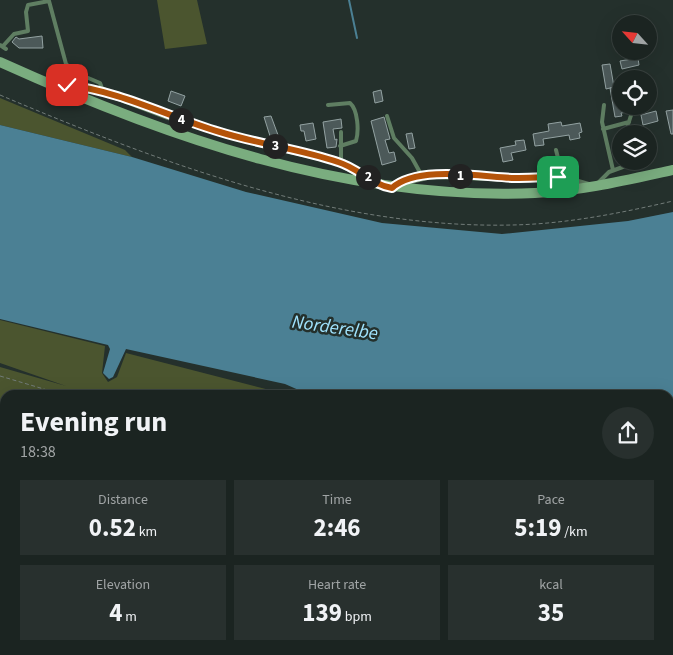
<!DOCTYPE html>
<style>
body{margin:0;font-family:"Source Sans 3",sans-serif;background:#28302e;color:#f1f3f6;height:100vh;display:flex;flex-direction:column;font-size:19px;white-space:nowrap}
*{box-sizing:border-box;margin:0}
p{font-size:16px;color:#a0a4a5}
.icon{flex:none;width:28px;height:28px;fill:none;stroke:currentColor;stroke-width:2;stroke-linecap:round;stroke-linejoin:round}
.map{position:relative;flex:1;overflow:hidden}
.drawer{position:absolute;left:0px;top:390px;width:674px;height:265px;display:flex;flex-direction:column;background:#1b2421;border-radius:15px 15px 0 0;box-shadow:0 5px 20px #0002,0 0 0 1px #39413f}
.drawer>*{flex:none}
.needle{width:32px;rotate:297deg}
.controls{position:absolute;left:612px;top:15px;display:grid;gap:10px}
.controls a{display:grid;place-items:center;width:45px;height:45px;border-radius:50%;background:#1b2421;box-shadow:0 5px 20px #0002,0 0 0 1px #39413f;font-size:25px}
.pin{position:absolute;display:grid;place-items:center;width:42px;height:42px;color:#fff;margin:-21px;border-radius:10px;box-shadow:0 2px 8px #0006}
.km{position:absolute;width:25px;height:25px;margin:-12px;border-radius:50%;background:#222;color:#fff;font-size:14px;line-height:25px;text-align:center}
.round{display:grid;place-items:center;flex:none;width:52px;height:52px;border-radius:26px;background:#28302e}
.headline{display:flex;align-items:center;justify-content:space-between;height:85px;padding:0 20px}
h1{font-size:28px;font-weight:700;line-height:38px}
.metrics{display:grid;grid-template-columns:repeat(3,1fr);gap:8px;height:85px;padding:5px 20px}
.metrics div{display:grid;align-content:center;border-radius:0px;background:#28302e;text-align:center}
.metrics b{font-size:25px;font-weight:700}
.metrics small{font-size:14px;font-weight:400}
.metrics p{font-size:14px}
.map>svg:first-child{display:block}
.green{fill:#4b552f}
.water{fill:#4b8094}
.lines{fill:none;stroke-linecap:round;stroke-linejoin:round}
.stream{stroke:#4b8094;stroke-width:2}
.building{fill:#4c5959;stroke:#93a2a2}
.path{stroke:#727c79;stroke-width:1;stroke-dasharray:4 2.5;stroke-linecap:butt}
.lane{stroke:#5f7e62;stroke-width:4}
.street{stroke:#5f7e62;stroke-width:8}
.secondary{stroke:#7aad7f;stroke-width:10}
.route-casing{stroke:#fff;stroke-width:10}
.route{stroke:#b45309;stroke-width:6}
.labels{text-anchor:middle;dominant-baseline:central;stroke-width:5;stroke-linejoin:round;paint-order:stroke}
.water-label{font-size:19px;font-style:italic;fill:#a0e3fd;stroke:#24302c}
</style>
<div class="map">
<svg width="673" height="655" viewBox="0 0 673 655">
<rect width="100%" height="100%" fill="#24302c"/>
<path class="green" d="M157,0H197L207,44L165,49Z
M0,98L125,150L132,157L0,125Z
M0,320L105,346L102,373L108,382L117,377L126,353L289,395H5V405L0,403V367L66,386L0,363Z
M673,488V605L669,607V490Z
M14,650H564L551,655H3Z"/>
<path class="water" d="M0,125L132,157L246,192L382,223L502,234L628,221L673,212V431L669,433V395H310L285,384L126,349L113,377L109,379L103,373L110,349L108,345L0,319Z
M673,605V655H551L564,650H669V607Z"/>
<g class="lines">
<path class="stream" d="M349,0L357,38
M0,579L1,582"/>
</g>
<path class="building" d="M42,36L43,48H19L12,42L16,37L19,39Z
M638,58L639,65L622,69L620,61Z
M610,64L614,87L606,89L602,65Z
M616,87L617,91L621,90V106L630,107L628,112L621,113L622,116L615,117L610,88Z
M381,90L383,101L375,103L373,92Z
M171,91L185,96L181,106L168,101Z
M673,110V134H671L666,111Z
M656,111L658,121L643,125L641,115Z
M271,116L278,135L270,136L264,117Z
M384,117L390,139L385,140L389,153L394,152L396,161L382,165L371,121Z
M341,119L342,128L333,129L335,140L337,139L336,147L327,148L323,122Z
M561,122L562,126L580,123L582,132L579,133L580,138L570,140L569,135L543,139L544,145L535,146L533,134L549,131L548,124Z
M313,123L316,139L306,141L304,131H301L300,125Z
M412,133L415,148L409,149L406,134Z
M524,140L526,150L511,153L513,160L503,162L500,148L516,145L515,141Z"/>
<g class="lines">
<path class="path" d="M0,95C161,163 335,229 512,225C566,224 621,213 673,201
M0,376L64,395
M669,487L673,486
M669,500L673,498
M0,588L5,586"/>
<path class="lane" d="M0,45L6,49
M3,46L14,34L28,31L26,12L28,5L49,1L66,64L74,72L100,83L103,91
M328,105L350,103C358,110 359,131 356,141L340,146
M604,105L602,122L613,170
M387,116L394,138L412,158L422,176
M603,129L629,122
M341,132V163
M625,134L634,106
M556,150L563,178
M597,184L609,172L631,164L630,161"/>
<path class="street" d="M57,86L103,91L168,116L229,135L337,161L374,182
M393,187L398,183L431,175L515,178L558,177L589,186
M0,408L5,409
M0,652L5,650"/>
<path class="secondary" d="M0,62C168,138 348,201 535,193C582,191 627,180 673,170"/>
</g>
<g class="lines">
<defs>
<path id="route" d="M67,85C120,91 169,117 220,132C258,144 300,149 338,162C358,168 372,185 392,188C417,165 483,177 515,178C529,178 543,177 558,177"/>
</defs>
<use href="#route" class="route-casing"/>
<use href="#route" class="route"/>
</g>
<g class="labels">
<g class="water-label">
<text transform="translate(335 328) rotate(8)">Norderelbe</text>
</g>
</g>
</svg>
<div class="controls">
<a><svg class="needle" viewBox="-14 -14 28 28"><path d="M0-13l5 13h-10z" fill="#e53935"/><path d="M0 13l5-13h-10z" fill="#a0a4a5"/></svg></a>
<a><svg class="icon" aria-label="locate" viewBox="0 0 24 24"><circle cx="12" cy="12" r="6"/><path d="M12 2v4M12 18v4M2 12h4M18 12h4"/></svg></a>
<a><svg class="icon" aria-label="layers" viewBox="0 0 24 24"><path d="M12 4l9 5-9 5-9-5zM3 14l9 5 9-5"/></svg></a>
</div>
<div class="pin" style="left:558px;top:177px;background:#1e9e55"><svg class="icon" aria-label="arrive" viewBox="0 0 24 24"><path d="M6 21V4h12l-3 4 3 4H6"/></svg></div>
<div class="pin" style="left:67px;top:85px;background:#d93025"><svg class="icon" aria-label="check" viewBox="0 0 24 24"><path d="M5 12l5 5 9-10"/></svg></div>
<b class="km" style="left:460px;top:176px">1</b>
<b class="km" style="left:368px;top:177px">2</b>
<b class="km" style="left:275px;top:146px">3</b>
<b class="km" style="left:181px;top:120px">4</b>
<section class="drawer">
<div class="headline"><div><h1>Evening run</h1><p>18:38</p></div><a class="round"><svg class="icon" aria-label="share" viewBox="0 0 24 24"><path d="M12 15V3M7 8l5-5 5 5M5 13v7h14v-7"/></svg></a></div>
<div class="metrics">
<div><p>Distance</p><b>0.52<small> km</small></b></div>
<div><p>Time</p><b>2:46</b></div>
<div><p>Pace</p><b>5:19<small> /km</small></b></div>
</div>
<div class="metrics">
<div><p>Elevation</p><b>4<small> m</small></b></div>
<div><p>Heart rate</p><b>139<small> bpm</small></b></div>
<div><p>kcal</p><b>35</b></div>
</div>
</section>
</div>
